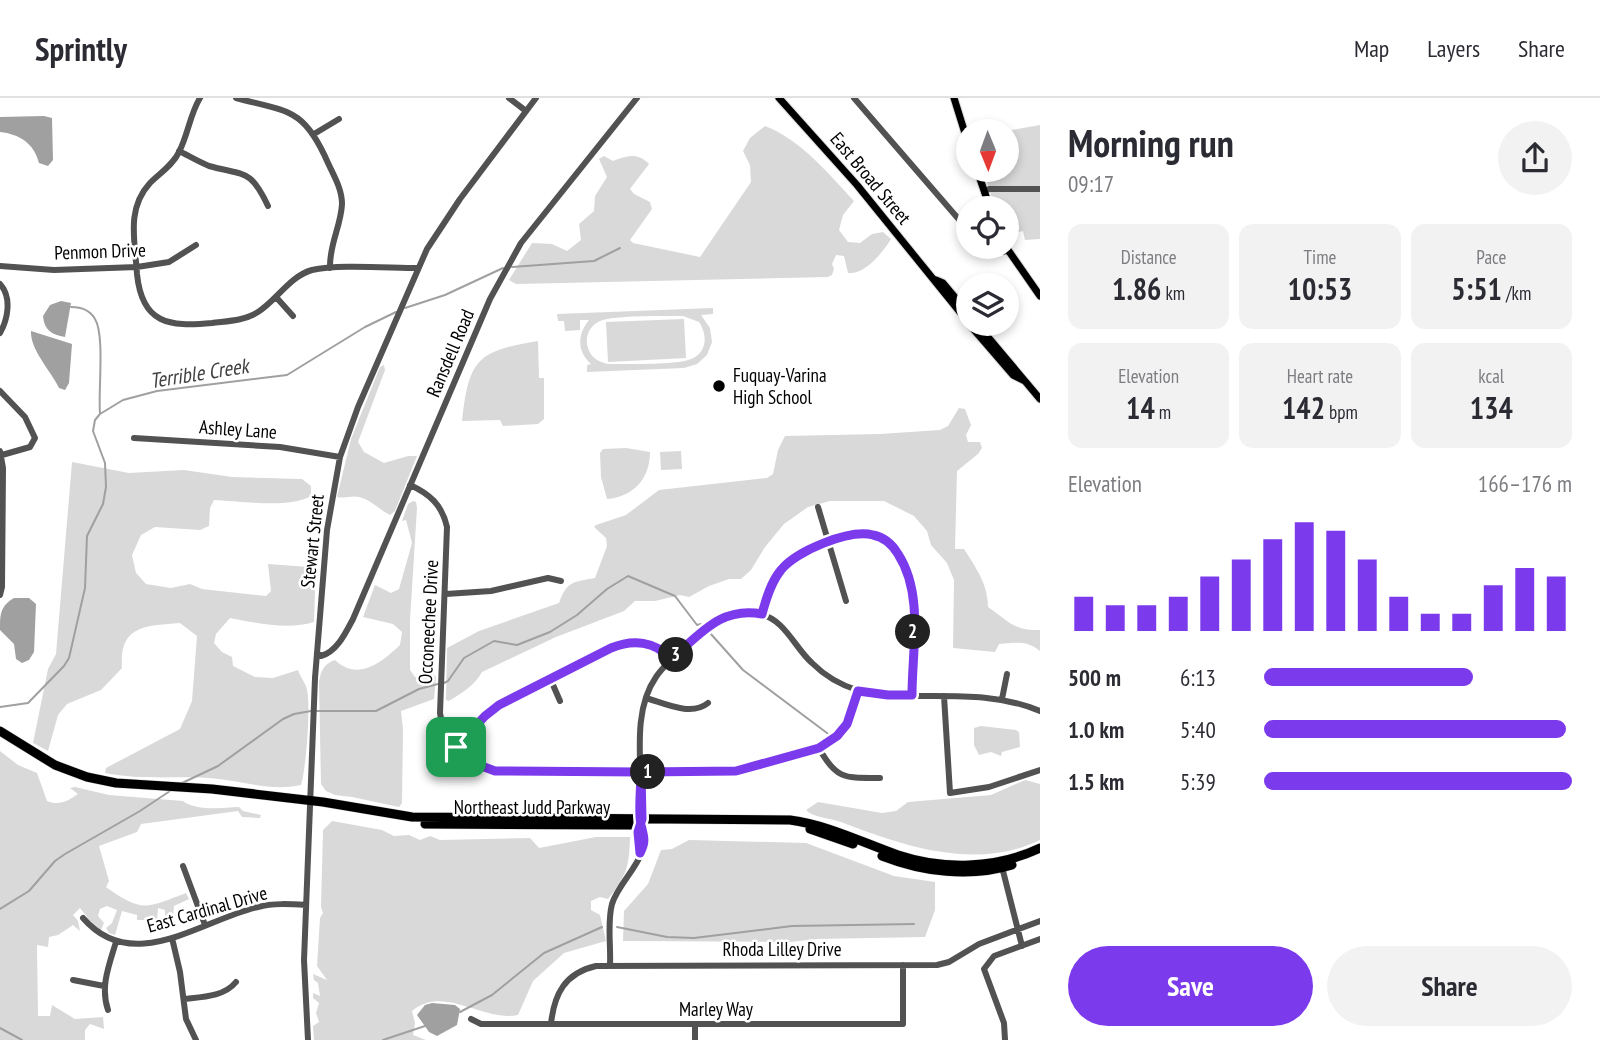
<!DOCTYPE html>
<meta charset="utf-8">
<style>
body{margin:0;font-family:"PT Sans Narrow",sans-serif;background:#f2f2f3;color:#2b2b33;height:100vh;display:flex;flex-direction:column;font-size:26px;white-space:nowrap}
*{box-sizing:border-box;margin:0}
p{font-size:23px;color:#7c7c81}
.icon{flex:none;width:38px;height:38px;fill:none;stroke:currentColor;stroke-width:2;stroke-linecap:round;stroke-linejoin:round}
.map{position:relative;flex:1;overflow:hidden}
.drawer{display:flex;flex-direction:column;background:#fff;width:560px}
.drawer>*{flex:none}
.needle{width:46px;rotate:179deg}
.controls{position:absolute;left:956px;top:21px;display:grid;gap:14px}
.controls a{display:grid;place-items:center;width:63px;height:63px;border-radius:50%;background:#fff;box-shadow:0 4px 10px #0003;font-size:35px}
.pin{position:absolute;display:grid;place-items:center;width:60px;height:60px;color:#fff;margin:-30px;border-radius:14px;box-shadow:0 4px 10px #0006}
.km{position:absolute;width:35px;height:35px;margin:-18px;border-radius:50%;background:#222;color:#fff;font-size:19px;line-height:35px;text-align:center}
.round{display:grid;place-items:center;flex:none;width:74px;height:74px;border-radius:37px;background:#f2f2f3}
.overview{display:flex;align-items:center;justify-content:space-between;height:119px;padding:0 28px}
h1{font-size:38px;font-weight:700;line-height:52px}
.stats{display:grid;grid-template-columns:repeat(3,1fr);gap:10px;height:119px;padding:7px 28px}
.stats div{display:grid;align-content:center;border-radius:14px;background:#f2f2f3;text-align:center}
.stats b{font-size:30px;font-weight:700}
.stats small{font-size:19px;font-weight:400}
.stats p{font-size:19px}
.chart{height:196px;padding:14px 28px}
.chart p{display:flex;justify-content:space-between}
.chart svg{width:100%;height:126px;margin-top:7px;stroke:#7c3aed;stroke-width:6}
.primary-button{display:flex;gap:14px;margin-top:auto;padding:14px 28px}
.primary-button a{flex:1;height:80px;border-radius:42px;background:#7c3aed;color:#fff;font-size:28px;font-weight:700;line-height:80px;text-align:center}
.primary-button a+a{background:#f2f2f3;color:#2b2b33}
ul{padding:0 28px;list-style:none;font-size:23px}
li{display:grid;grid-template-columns:112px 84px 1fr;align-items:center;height:52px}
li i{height:18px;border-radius:9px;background:#7c3aed}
header{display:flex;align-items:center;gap:42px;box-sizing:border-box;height:98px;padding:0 35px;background:#fff;border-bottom:2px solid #e1e1e2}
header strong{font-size:33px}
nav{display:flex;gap:38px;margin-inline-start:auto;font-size:24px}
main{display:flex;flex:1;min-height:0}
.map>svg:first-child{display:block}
.green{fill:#d9d9d9;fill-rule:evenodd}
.water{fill:#a0a0a0}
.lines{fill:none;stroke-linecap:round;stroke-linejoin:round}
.stream{stroke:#a0a0a0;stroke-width:2}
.major-casing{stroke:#dbdbdb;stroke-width:9}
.highway-casing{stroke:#dbdbdb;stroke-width:10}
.minor{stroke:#525252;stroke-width:6}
.major{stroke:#000;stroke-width:7}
.highway{stroke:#000;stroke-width:9}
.route-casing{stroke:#fff;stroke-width:14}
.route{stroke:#7c3aed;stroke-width:9}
.poi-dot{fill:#000;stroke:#fff;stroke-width:2.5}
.labels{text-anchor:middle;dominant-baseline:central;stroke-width:5;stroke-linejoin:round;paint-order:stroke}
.street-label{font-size:19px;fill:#000;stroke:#fff}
.poi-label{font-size:19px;fill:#000;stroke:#fff;text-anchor:start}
.water-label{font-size:21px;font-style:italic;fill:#414141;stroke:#fff}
</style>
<header>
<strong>Sprintly</strong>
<nav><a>Map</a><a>Layers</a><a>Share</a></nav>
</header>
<main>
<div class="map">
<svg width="1040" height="942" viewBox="0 0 1040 942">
<rect width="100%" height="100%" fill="#fff"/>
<path class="green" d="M1040,27V141L1025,142L1023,133L1006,137V110H995L984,74V72H1006V33Z
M765,28C801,42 828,75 854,103L843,117L839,132L848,144L860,145L872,136L883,134L891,141C883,154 865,177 848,175L844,158L836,157L832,166L834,171L832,177L828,179L516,186L509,182L532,145L552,146L567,153L581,142L579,126L594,113L595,98L607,79L599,61L604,58L613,63C627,58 637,54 649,66L630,91L634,96L650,104L652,111L630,142L633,145L700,159L751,84L750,67L743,53L750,40Z
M713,210V216L701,217L710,230L712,244L707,257L697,266L684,270L587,274V267L591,266C577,253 577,237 589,222H580V232L565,233L564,223H558L557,216ZM683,218L699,224C708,237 707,255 691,261C678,267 626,266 608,266C599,264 591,260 588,250C584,239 590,227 600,223C614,217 666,218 683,218Z
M684,221L686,260L608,264L606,224Z
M538,243L539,280H544V321L538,326L503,328L500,322L462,323C469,261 477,253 538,243Z
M384,267L385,272L358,344L364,354L384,365L408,358H417L395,413L390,417C378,411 372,402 359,399C351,397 345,401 337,399L351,341L380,269Z
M959,310L965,311L971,327L966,337L968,344H980L982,350L978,356L957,373L955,451H964C976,470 988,486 988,509C1009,523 1013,533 1040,532V553C1026,542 1016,545 999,546L995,554L953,550L954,482L947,465L931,447L927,433L914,418L884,403H830L808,409L784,426L765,449L751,472L741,481H729L709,488L689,499L680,497L655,503H635L624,513L556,539L482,574C474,588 462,595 449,603L446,602L447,550L479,533L559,505C567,483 573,484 595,480L607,448L606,440L594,429L596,427L626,417L659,392L767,380L773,376L778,352L785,338L880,336L940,332L948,328Z
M626,350L650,354C650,381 633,399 607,401L601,379L600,355L603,351Z
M681,353L682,371L661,372L660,354Z
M72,364L129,375L184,372L232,379L302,381L311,388V398C289,411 241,403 214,402L210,410L209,428L200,432L155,429L141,437L132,457L136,475L146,486L171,490L190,486L202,491L266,498L271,493L268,466L309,469L316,464L314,524C288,532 256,525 230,520L216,536L214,545L222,554L232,559L233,568L255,579L273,580L298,572C300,579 306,585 307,592C311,607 306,672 301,687C269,694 240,682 209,680C174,678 139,682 105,675L106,670L180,631L192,603L197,538L180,525C145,528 119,527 122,570L101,592L67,606L58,617L48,653L33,645L48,571L56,556Z
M413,403L416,404L417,410L410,522V572L415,579L433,576L436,579L434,601L401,613L403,631L402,705L399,709L352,699L335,697L326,693L321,686L319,584C321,572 324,566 335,562C358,584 382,564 400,547L402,534L393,526L363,519L375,487L391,495L399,491L412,445L406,422L402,423L408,406Z
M981,628L1016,632L1019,634L1020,649L1002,654L1001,658L991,654L979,657L974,647V630Z
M0,653L18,667L37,675L47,703C59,708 68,703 78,696L70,690L75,689L109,697L183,703C195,713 223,710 239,709L243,713L261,717L260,720L242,719L238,713L141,726L137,734L99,748L109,783L106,789C142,815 146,810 186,795L189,801L174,808L173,818L165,822V812L158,810L157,822L149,827L147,822H137V817L122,813L115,837L109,835L106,830L112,825L117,812L107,808L100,811L98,818L104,825L101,832L95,829L80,810L73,817L78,823L80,833L73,827L58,837L49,839L48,849L37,847L38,918H50L52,907L75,921L103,919L104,931L90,926L85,932V942H0Z
M1025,682L1040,686V742C976,773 903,748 841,724C830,720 814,720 806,712L818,704L882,715L896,713L908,704L991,697Z
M332,723L382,732L394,738L409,737L420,742L430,738L440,742L530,740L539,750L596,739H630C629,769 627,777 608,801L600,799L591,803V812L600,817L606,843L564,855L533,883L518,917C483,924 443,886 412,913L415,925L413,937L426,942H314L313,928L319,924L316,915L319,905L313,900V895L320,898L318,885L314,882L313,876L327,882L317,868L320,820L323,815L321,809L323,732Z
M689,742L806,745L894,778L935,784V812L925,839L817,841L790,844L623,843L624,813L648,786L661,752L672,751Z"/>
<path class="water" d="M44,18L52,20L53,62L48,68L39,65C34,45 19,36 0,34V19Z
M61,203L71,205L65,239C52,237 44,232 43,218L50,207Z
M31,233L72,246L69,285L65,292L59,290C51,273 30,252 31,233Z
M14,500H29L36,506L34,554L29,562L22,565L16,561L14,546L0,532C0,517 0,508 14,500Z
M432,905L455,907L460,911L457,927L437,938L429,934L417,917L425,907Z"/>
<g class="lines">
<path class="stream" d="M512,169L594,163L620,150
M71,209C81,209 90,212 95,221C105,237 98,294 100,315
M405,210L445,197L503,170
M710,535L743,572L831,638
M444,585L448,583L464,560L494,543L517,547L550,534L577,517L607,491L628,478L675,498L697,527L701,526
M0,609L28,605L64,568L69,560L85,490L87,438L103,406L106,389L105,365L93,333L95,322L100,316L123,302L157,293L287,277L365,229L396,214
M316,613H376L419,591L438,586
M180,686L218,668L283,621L294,616L311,613
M0,811L29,793L55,763L65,756L140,713L170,693
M617,829L667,839L694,840L792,828L914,826
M460,914L492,897L544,855L602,829
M0,930L22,942
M383,942L425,928"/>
<defs>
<path id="major" d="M779,0L857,87L968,224
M954,0L968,45
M977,72L990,110
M1006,149L1040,198
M936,182L943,185L968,215
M969,226L1013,277L1023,282
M977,226L1040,301"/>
<path id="highway" d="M0,633L55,667L87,679L116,685L212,691L323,704L412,719L790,722C828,727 861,744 898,757C943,772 996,771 1040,750
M425,726L635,727
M810,731L853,746
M882,758C923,774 970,780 1012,767"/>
</defs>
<use href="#major" class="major-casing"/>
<use href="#highway" class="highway-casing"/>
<path class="minor" d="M200,0C190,16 188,37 179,54C173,67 160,75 150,85C126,111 135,143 137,176C142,226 169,229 212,225C227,223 244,223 258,214C276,203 290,178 312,172C337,166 389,170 418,170
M236,0C289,14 304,10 328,65C334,78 342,91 342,106C341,128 329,147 330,170
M509,0L526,13
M854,0L968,132
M314,36L339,21
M179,53C189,58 199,64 209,68C245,78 250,70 268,108
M984,94L989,91H1040
M983,149L994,155L1008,153
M0,168L54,172L137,169L169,164L196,147
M0,186C12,199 8,221 0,235
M276,199L293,218
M0,293L25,319L35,340L30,349L2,357
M134,340L280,349L340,359
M0,353L3,370L2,489L0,497
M410,387C430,396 442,407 447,429L440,615C445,649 472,671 504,674H727L744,671L805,654L829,644L847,626L858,593
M818,409L846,503
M446,496L491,493L548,480L561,483
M762,516C767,499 772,481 784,468C800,452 851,431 873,437C884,439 892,446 898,456C924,496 913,552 912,597
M317,555L321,558C337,554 346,534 353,521L490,201L521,145L637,0
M550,580L560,603
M944,598L950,695L989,689L1040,672
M646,600C664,605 691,619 708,605
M1002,601L1007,576
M819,650C836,682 846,680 880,680
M440,666L485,618L499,607L611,550C633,541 655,543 671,561
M641,755C636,737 641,717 641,698C641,660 633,612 656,579C667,563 683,551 697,538C715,522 734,510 759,516C785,521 794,549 812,565C824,577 841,587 857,592C875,598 896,597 915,598C958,598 1000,596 1040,613
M183,768L205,827
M1002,769L1022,848
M83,820C133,878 201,822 258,809C273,805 290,806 306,807
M172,840L180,874L186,921L196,942
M610,867C611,847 607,825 612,806C620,780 655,757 641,727
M73,882L104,888
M184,901C201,899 224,899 236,884
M108,912C100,889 109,867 116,844
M471,921L481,926H903V867
M551,926C554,896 565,875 596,868L937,867L949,864L979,846L1040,823
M695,926V942
M308,942L304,862L315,580L327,432L340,359L358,309L427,151L460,101L536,0
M1005,942L1004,925L984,871L994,858L1040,841"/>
<use href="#major" class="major"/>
<use href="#highway" class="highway"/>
</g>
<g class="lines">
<defs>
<path id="route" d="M456,649L471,664L495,673L641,674L642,721L638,734L640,755C646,744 644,739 641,727C638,712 641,691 641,674L736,673L819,650L837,638L847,626L858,593L888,597H912C912,552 924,496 898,456C892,446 884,439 873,437C849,431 796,453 781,472C771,484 766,501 762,516C720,508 700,537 671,561C655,543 633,541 611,550L499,607L485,618L456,649"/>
</defs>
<use href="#route" class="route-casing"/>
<use href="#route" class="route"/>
</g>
<circle class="poi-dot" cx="719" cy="288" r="7"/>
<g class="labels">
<g class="street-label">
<text transform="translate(871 80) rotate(50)">East Broad Street</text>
<text transform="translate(100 153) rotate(-2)">Penmon Drive</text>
<text transform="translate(450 255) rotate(-67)">Ransdell Road</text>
<text transform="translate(238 331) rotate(4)">Ashley Lane</text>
<text transform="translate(312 443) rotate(-84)">Stewart Street</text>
<text transform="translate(428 524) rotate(-87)">Occoneechee Drive</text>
<text x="532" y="709">Northeast Judd Parkway</text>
<text transform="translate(207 811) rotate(-16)">East Cardinal Drive</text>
<text x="782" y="851">Rhoda Lilley Drive</text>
<text x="716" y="911">Marley Way</text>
</g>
<g class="poi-label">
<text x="733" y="277">Fuquay-Varina<tspan x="733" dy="22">High School</tspan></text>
</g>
<g class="water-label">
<text transform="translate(199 275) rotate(-9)">Terrible Creek</text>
</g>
</g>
</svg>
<div class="controls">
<a><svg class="needle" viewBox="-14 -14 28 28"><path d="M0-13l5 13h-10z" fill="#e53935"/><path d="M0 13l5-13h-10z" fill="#7c7c81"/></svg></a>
<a><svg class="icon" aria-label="locate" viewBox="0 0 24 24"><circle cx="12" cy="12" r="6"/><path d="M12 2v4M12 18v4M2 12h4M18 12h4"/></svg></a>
<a><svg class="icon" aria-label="layers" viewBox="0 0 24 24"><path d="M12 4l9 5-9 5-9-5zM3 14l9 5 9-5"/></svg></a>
</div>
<div class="pin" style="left:456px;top:649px;background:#1e9e55"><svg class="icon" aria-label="arrive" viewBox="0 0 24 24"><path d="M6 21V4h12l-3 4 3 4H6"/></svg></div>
<b class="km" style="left:648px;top:674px">1</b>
<b class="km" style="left:913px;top:534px">2</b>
<b class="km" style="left:676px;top:557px">3</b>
</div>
<section class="drawer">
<div class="overview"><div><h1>Morning run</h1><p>09:17</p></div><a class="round"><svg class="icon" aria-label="share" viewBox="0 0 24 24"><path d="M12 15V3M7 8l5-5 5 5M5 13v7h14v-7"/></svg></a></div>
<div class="stats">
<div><p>Distance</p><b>1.86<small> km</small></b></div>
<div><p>Time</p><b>10:53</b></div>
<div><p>Pace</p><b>5:51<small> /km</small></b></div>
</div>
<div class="stats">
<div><p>Elevation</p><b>14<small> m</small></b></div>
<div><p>Heart rate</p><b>142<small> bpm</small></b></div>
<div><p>kcal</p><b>134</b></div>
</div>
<div class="chart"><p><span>Elevation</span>166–176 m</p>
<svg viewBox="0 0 160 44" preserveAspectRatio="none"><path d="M5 44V32M15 44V35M25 44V35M35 44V32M45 44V25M55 44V19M65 44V12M75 44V6M85 44V9M95 44V19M105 44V32M115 44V38M125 44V38M135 44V28M145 44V22M155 44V25"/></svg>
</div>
<ul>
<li><b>500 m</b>6:13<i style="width:68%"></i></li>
<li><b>1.0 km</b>5:40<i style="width:98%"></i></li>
<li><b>1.5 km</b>5:39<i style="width:100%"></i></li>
</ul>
<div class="primary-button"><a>Save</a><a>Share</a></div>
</section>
</main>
